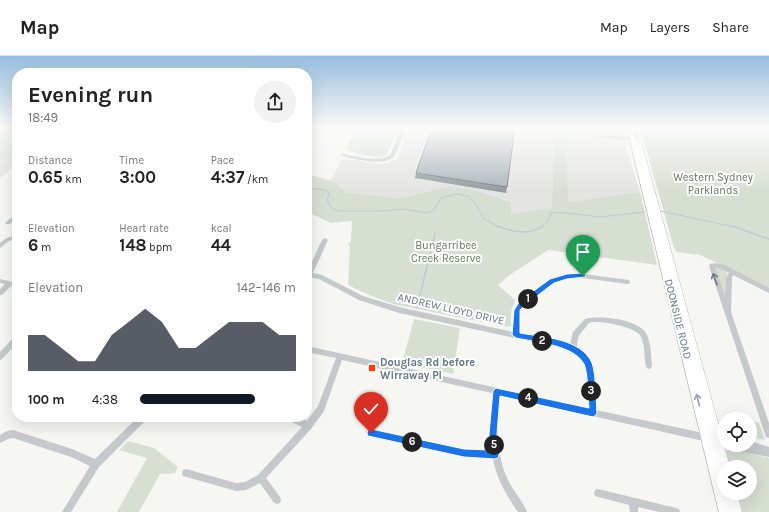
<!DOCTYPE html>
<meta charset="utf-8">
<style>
body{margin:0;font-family:Karla,sans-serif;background:#f2f2f2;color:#222;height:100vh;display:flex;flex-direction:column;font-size:15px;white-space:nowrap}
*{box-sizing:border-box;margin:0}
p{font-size:13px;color:#767676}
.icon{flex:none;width:22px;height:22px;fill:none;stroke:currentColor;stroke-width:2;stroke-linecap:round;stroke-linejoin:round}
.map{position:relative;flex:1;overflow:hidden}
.drawer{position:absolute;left:12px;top:12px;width:300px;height:354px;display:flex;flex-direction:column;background:#fff;border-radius:16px;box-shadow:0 4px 16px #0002}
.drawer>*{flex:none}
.buttons{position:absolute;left:717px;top:356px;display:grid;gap:8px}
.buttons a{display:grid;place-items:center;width:40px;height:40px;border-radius:50%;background:#fff;box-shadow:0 4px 16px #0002;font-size:20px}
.pin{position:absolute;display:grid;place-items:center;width:34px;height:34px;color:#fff;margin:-41px -17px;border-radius:50% 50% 50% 0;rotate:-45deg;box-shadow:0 0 4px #0007}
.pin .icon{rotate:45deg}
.km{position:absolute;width:20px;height:20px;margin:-10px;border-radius:50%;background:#222;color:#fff;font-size:11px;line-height:20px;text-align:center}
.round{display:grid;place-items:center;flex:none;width:42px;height:42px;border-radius:21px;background:#f2f2f2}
.summary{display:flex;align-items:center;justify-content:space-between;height:68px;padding:0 16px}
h1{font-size:22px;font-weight:700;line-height:30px}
.figures{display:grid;grid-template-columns:repeat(3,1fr);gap:6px;height:68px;padding:4px 16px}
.figures div{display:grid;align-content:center}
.figures b{font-size:17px;font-weight:700}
.figures small{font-size:11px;font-weight:400}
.figures p{font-size:11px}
.chart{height:112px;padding:8px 16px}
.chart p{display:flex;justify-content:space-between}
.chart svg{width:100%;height:72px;margin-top:4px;fill:#111827;opacity:.7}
ul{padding:0 16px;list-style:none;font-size:13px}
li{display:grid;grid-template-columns:64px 48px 1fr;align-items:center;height:30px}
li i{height:10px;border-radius:5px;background:#111827}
header{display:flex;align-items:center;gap:24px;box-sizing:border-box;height:56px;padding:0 20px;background:#fff;border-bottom:1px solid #e0e0e0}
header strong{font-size:19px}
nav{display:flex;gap:22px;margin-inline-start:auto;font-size:14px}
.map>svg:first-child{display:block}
.built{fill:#e4e5e3}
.green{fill:#d7dfd3}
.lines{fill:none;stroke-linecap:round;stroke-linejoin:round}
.stream-far1{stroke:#becbcf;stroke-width:1}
.stream{stroke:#becbcf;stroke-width:1.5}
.major-casing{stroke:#b8bcc0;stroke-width:1}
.minor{fill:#c5c9cc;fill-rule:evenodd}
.major{fill:#fff;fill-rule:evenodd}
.wall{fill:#969da2}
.building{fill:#aeb6bc;stroke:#7a7f84}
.oneway{stroke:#677b8a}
.oneway2{stroke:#91a0aa}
.route{fill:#1a73e8;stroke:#fff}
.poi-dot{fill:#f44214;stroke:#fff;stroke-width:1.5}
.labels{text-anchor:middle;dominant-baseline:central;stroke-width:4;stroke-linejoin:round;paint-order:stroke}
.park-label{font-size:11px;fill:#64785d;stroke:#fff}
.street-label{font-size:11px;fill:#627786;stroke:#fff}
.poi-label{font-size:11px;font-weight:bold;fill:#627786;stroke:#fff;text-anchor:start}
</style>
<header>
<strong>Map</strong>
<nav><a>Map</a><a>Layers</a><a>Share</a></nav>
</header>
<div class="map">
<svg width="769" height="456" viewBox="0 0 769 456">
<rect width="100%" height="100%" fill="#f6f6f2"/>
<path class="built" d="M0,71H17V109L0,122Z
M358,71H555L553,152L511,158V146L449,130L401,142L345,136L336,126L330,125L341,104H353L379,108L389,107L397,103L405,82L356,74Z
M567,71H624L625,87L640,136L571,147L568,144Z"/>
<path class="green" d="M3,71H17V101L13,103L0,100V72Z
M555,71H567L568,144L570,146L640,136L657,209L548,194L511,218L498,229L515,244L511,256V270L507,271L393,248L369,239L348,229L350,191L348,188L351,186L352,165L331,167L312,158L310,147L307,145V118L336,126L345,136L401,142L449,130L477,135L511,146V158L552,152Z
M640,71H769V232L700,199L677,196L674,192Z
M356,74L395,80L386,100C377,104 356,97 346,93Z
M715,211H719L727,217V246L714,212Z
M414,263L460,272L453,318L402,307Z
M750,365L759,367L765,384L750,381Z
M128,385L154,392L178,411L175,417L160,418L139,456H117L147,402L119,394Z
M728,392L769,402V456H740L735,437H750V411H729L725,397Z"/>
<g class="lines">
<path class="stream-far1" d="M754,71L769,83
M307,132L326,134L329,138L327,144L332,152L338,155H383L402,153L428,157L434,154L441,142L456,138L468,140L475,147L484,163L500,171
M660,155L735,171
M541,171L548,165L551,157L556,156L600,161L645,156"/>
<path class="stream" d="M497,170C512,176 529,180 543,170
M732,170L769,183
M417,252L435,177"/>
<defs>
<path id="major" d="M627,71H633L636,84L641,85L730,411H724V416L721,415L720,411L724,429V437H737L742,456H719Z"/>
</defs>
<use href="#major" class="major-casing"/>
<path class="minor" d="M402,71H406C403,78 398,95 394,100C386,111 354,103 342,100L340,99L342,98C355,100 378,107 390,99Z
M635,78L639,79L637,83L626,84L597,81L595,80L597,79L630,81H634Z
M17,157V162L10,168H6L5,167L6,166Z
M17,178V182L9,185L0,192V187L5,183Z
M325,182L328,184L313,217L322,219L363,240L399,251L513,276L514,254L520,245L550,223L567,219L583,218L629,224L630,226L629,228H627L583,222L567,223L554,227L524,249L520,255L519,277L570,288L573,276L585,263C599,259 637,263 646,277C651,286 651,300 652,310L651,312L649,313L647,312L646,310C644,302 645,286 640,279C634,271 599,263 589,267C588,268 586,271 585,272C578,280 578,280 577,291L585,298L591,309L596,354L708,378L711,379L712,382L711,385L708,386L499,339C498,367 495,398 508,424C513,435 523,445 527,456H518C506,439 497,423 493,403L464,401L371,381L368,380L367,377L368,374L371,373L464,393L492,395L491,369L492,337L342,304L324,355L311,373L266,422L280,441L281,444L280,447L277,448L274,447L260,427L246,434L236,435L183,420L182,417L183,414L186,413L236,427L245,426L258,419L302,371L288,364L287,361H299L307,365L318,350L336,302L307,296V290L589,352L585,309L581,302L571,294L399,257L359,244L319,223L307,221V216L322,184Z
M715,207L725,209L769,232V237L733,219L732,222L731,256L769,367V382L766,381L709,210L710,208ZM715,211L721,213L729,217L726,222L725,240Z
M0,223L17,227V231L11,230L2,239H0V233L5,228L0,227Z
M17,279V287L2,303L0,304V296L15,280Z
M138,361H147L146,364L99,411L71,456H62L90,410L71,401L13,382L8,383L0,387V379L7,375L13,374L72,393L95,403Z
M750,385L769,391V401L727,393L724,392L723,389L724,387V389H750Z
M598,433L676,452L679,453L680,456H659L638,451V456H630L629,449L595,440L594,437L595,434Z"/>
<use href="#major" class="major"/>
</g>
<path class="wall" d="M416,117L507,131L506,137L415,122Z"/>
<path class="building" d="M432,71H515L507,131L416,117Z"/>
<defs><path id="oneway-shaft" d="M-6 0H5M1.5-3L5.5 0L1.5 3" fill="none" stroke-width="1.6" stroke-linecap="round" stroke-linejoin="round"/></defs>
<use class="oneway" href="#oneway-shaft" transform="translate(715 223) rotate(-109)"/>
<use class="oneway2" href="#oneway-shaft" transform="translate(698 344) rotate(-104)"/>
<linearGradient id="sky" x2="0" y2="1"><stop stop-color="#97bdde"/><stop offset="0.53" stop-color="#fbfbf9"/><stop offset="1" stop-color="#fbfbf9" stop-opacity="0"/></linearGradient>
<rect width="769" height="135" fill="url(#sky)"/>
<path class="route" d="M583,217L586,220L585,221L567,223L554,227L525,249L520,254V277C542,281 581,282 592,307C596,317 596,345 597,357L596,359L593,361L500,340L497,378L499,399L498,402L495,403L464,401L368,380L367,377L368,374L371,373L464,393L490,394L489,378L493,335L496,332L589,352C588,342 588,316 584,308C574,289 535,286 516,282L512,279L514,254L520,245L550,223L567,218Z"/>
<rect class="poi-dot" x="368" y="308" width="8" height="8" rx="2"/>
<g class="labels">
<g class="park-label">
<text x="713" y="121">Western Sydney<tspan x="713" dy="13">Parklands</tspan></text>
<text x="446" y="189">Bungarribee<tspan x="446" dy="13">Creek Reserve</tspan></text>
</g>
<g class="street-label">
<text transform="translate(451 253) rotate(13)">ANDREW LLOYD DRIVE</text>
<text transform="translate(678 263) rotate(76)">DOONSIDE ROAD</text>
</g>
<g class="poi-label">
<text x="380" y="306">Douglas Rd before<tspan x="380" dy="13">Wirraway Pl</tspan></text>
</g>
</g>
</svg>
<div class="buttons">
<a><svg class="icon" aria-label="locate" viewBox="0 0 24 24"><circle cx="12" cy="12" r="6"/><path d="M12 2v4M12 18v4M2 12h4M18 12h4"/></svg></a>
<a><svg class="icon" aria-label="layers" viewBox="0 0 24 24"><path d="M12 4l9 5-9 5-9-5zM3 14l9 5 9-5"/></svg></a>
</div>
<div class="pin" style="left:583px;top:220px;background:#1e9e55"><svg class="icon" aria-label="arrive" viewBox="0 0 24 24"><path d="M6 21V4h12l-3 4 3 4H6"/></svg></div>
<div class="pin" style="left:371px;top:377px;background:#d93025"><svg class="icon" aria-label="check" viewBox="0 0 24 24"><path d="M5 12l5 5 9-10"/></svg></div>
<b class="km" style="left:528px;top:243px">1</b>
<b class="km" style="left:542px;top:285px">2</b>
<b class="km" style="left:591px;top:335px">3</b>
<b class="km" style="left:528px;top:342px">4</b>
<b class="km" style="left:494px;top:389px">5</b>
<b class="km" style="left:412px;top:386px">6</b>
<section class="drawer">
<div class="summary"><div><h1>Evening run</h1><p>18:49</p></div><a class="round"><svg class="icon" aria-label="share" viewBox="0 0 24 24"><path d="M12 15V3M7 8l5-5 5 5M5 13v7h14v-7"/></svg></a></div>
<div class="figures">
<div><p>Distance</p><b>0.65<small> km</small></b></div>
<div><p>Time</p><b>3:00</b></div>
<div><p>Pace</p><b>4:37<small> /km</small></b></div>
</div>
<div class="figures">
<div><p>Elevation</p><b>6<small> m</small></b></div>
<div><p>Heart rate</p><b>148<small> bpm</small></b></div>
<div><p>kcal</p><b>44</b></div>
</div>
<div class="chart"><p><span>Elevation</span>142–146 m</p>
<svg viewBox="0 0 160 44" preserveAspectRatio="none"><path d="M0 44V22L10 22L20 30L30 38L40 38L50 22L60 14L70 6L80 14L90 30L100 30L110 22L120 14L130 14L140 14L150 22L160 22V44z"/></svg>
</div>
<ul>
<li><b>100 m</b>4:38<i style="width:74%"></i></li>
</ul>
</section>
</div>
